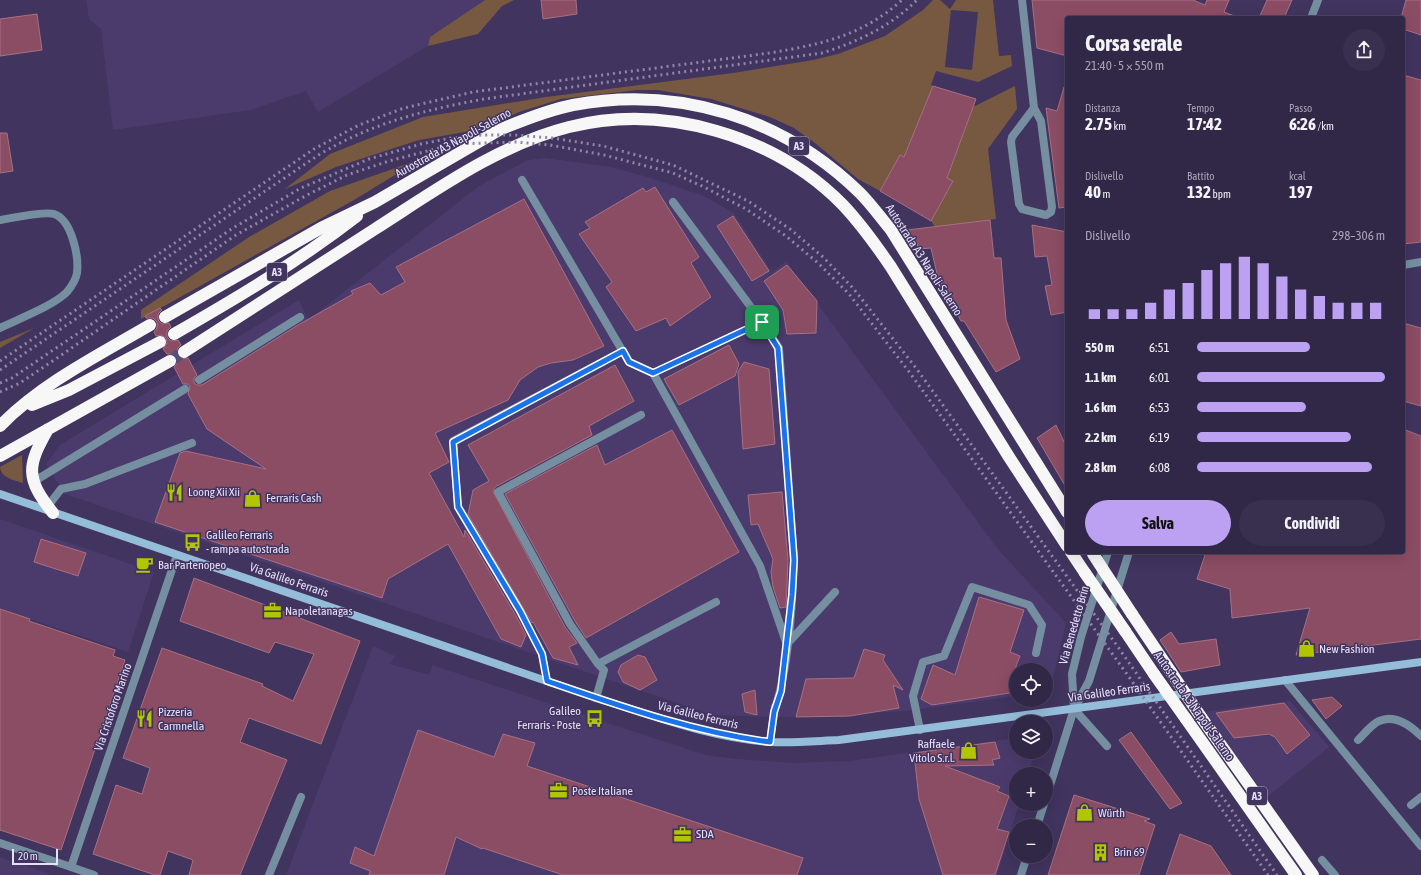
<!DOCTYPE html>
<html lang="it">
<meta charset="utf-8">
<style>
body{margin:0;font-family:"Asap Condensed",sans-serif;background:#392f4e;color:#f1f3f6;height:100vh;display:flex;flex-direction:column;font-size:15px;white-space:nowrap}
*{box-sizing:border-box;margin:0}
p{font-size:13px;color:#a8a5b4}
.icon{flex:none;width:22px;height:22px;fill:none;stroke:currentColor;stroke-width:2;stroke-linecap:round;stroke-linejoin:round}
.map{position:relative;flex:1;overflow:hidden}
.panel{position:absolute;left:1065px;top:16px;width:340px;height:538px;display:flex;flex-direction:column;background:#312747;border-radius:4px;box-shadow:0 4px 16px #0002,0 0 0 1px #4c4460}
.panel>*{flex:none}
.fabs{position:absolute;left:1009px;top:663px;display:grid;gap:8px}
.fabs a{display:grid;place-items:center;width:44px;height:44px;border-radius:50%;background:#312747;box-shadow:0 4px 16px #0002,0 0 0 1px #4c4460;font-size:20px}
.scale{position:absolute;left:12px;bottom:10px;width:46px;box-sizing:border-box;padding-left:4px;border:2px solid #e7e0fb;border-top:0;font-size:11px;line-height:14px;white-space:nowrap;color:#e7e0fb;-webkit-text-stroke:3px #41345f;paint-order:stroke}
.pin{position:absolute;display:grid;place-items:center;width:34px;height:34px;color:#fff;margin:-17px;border-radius:8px;box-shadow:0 2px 6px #0006}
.round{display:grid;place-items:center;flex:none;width:42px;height:42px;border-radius:21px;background:#392f4e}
.summary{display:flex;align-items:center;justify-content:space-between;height:68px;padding:0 20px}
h1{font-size:22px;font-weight:700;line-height:30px}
.stats{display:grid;grid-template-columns:repeat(3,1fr);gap:6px;height:68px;padding:4px 20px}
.stats div{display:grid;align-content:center}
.stats b{font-size:17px;font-weight:700}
.stats small{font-size:11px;font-weight:400}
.stats p{font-size:11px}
.chart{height:112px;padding:8px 20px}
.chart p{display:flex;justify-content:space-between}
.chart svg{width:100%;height:72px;margin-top:4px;stroke:#bca0f2;stroke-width:6}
.cta{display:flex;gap:8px;margin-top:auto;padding:8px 20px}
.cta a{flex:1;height:46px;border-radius:24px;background:#bca0f2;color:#111;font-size:16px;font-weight:700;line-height:46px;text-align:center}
.cta a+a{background:#392f4e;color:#f1f3f6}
ul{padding:0 20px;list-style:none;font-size:13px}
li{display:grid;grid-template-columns:64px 48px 1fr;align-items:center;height:30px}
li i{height:10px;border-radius:5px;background:#bca0f2}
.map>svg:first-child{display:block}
.built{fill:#4b3b6d}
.green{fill:#775942;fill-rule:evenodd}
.building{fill:#8b4d64;stroke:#a77083}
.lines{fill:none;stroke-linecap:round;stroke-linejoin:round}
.highway-tunnel{stroke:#5a4e76;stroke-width:12;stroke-dasharray:12 6;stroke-linecap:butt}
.lane{stroke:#758fa0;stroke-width:8}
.street{stroke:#758fa0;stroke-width:8}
.secondary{stroke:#93bdd8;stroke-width:8}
.highway{stroke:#f7f7f7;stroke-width:12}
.rail{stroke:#8f85a9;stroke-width:3;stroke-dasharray:2 4;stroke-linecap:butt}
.highway-bridge{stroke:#f7f7f7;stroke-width:12}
.route-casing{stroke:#fff;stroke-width:8}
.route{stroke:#1a73e8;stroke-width:5}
.labels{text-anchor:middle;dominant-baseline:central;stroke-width:3;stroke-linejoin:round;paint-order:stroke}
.shield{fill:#41345f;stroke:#b5accc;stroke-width:1}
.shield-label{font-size:11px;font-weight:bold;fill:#e7e0fb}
.street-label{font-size:12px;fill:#e7e0fb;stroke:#41345f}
.poi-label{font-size:12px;fill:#e7e0fb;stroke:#41345f;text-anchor:start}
</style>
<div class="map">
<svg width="1421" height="875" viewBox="0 0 1421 875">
<rect width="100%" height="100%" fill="#41345f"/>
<path class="built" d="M86,0H485L430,37L428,46L318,112L306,91L250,110L113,130L101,29L89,19Z
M545,158L611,167L648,177L702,195L734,213L772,272L786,261L997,548L1066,623L1050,691L1046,692V670H1016V696L906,711L784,717L712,715L65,494L46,464L60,445L299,300L308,320L479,186L528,160Z
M0,519L154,572L128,652L0,609Z
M373,646L395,656L390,664L430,675L432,665L705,755L737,759L791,763L849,761L1016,738V752H1035L1028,774H1016V804H1019L997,875H286Z
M1290,701L1329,747L1267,797L1203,712Z
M0,857L52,875H0Z"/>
<path class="green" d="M485,0H514L502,6L478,34L428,46L430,37Z
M933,0H940L950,9L956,0H993L999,56L1011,55L1012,66L978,82L936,71L931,85L933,86L904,157L900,155L880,191L858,179L815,143L794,128L770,117L711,99L658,90H637L561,99L519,112L482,129L419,140L336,167L285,189L330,154L423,117L546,97L733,73L813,60L838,54L885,36L923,10ZM951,10L978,12L972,70L945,67Z
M1015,86L1017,109L988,149L996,219L935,227L931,221L953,181L947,178L973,107Z
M421,159L354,200L141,319V310L249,237L330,191Z
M34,328L0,348V342Z
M22,455L23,483C14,480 1,478 0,467Z"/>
<path class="building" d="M541,0H576L577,14L543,19Z
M1032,0H1193L1205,5L1207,0H1229L1224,12L1237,17L1067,18V56L1037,48Z
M1267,0H1292L1284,18H1259Z
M1406,0H1421V35L1403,29V18H1401Z
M37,14L42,50L0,56V19Z
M1403,75L1421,80V242L1403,244Z
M933,86L976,99L947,178L953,181L931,221L880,191L900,155L904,157Z
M1064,87H1067V207L1059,208L1046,108L1057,111Z
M0,133H7L13,171L0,173Z
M655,187L699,257L691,263L711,297L670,326L666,318L636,331L606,287L612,282L579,234L590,228L585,222L643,188L646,192Z
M524,199L604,346L573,360L551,363L538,367L520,380L508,400L435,433L449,462L429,473L464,537L465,530L515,614L526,635L521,647L501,639L448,544L388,579L382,598L155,522L180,453L186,451L266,469L207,429L188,394L190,386L187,384H183L174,367L177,364V358L173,354H167L163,349L167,343L166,338L161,335L156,336L154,332L157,328V322L153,318H146L145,316L160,308L162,310L158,314V320L162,324L169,323L171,327L167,331V337L171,341L178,340L181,345L177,349L178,356L181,359L188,358L197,375L194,378V383L197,385H202L298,325L353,294L351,291L370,283L381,295L405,282L396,267Z
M733,216L769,271L752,281L717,226Z
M990,220L994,258H1001L1006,320L1020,359L996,372L964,321H961L938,278L931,248L918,249L917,243H913L907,230Z
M1032,225L1067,232V243H1065L1067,258V312L1051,315L1045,286L1052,285L1047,256L1035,257Z
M787,265L817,301L816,333L787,334L783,310L764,281Z
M1403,323L1421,328V406L1403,401Z
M729,345L739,364L735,376L679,405L664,379Z
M744,362L769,369L775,444L743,449L738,372Z
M615,365L634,401L589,426L592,435L495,487L493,491L565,627L577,643L569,647L578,665L553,658L533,622L532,623L468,514L473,490L489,481L468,445Z
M1056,425L1067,448V489L1037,438Z
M1403,429L1421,436V639L1296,655L1310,608L1232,618L1230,589L1197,579L1206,552H1403Z
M672,430L739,552L586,638L575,621L505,494L597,445L605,465Z
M782,492L788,560L786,607L780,608L773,587L771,572L773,559L758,524L751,525L748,495Z
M41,539L86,553L78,576L34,562Z
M194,578L360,641L321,744L249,718L240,742L287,760L240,875H189L193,860L168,851L160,875H155L93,854L116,785L142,794L150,768L123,758L162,648L263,684L262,686L293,701L314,654L275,642L269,653L180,621Z
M979,597L1024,610L1010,652L1020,656L1016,666V692L932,705L921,699L933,665L955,675Z
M0,609L30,619L29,621L115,650L113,656L125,660L61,850L0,830Z
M1171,632L1179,644L1216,639L1220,665L1181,672L1160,640Z
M864,649L885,655L883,660L903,690L893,685L899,708L850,716L796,717L806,679L854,678Z
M638,655L645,657L657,680L640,690L623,682L618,672L621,665Z
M755,690L757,715L745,712L742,694Z
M1332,697L1342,706L1326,719L1312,700Z
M1284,703L1310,735L1287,754L1275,737L1269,734L1234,738L1216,713Z
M418,730L494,757L503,734L535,743L527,766L803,858L797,875H563L483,848L482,849L456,837L444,875H369L370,871L350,863L355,847L374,856Z
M1131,732L1182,803L1170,809L1119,740Z
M995,742L1000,758L992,760L994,765L945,766L1000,787L997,791L1009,796L997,829L1009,832L995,875H943L919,799L914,753Z
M1074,795L1150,819L1144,821L1155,825L1139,875H1048Z
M1180,834L1211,846L1231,875H1166Z"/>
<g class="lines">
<path class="highway-tunnel" d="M170,361L184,352"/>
<path class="lane" d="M522,180L629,362L653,373L760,566L786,642
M673,202L762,322L779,348L794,560C792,608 789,667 774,712
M0,220C12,218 45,211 54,214C72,220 79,257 77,273C76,280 71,287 67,292C53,306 18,319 0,328
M653,373L762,322
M199,380L300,317
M33,482L185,389
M48,506L61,489L85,484L192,443
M787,644L835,592
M598,664L716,602
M547,681L542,654L520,611L458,507L453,441L623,351
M596,698L604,670L598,664L570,624L498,492L641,415
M1074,709L1107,746
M920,730L913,696L923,662L944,656L972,587L1029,605L1042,625L1036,653
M770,742L775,707
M71,867L94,875
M269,875L301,797"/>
<path class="street" d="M1022,0L1034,108L1041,121L1052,207L1051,212L1046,215L1022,209L1019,204L1011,142L1012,137L1034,108
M1311,18L1318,0
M1403,265L1421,262
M1285,680L1421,846
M1074,709L1089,681L1129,552
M1358,740C1364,734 1372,724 1379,721C1395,714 1410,725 1421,736
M1046,798L1074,709L1072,674L1081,637L1108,552
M1411,805L1421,797
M1037,826L1044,804
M0,843L71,867L177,555
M1322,860L1335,875
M1021,875L1027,856"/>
<path class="secondary" d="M0,494L596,698C654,716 711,738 771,742C794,743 816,741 839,740L1421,662"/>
<path class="highway" d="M165,317L321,228L375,202L499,130C523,120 548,110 573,105C679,85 783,118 860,193C871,204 881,218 891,230L1067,512
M174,334C237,298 299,261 357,216
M184,352C248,311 312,270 375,229C436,190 498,145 569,127C664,103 774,135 843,205C861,224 876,245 891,267L1009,457L1067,546
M32,405L69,390L160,342
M0,426C42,383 99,355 150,325
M48,429C27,466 25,478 53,513
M0,456L170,361
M1071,552L1085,573
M1132,614L1171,672
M1125,631L1154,674
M1201,717L1313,875
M1186,719L1296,875"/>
<path class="rail" d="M0,361L314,149L359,125L404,108L473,92L770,53C822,44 862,36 902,0
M0,370L320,154C373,123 424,110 484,99L822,53C857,42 890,27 917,0
M0,383L12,378L233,228L301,188L369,159L421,144L451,138L482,135H514L552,138L603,146L673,165L748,201L790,229L823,257L853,288L916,368L1118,647L1277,875
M0,392L20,383L57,358L236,235L307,195L347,175L389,161L454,144L516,142L550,145L604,155L673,173L704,187L746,209L786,236L818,263L849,294L910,373L1129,677L1268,875"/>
<path class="highway-bridge" d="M1093,554L1132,614
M1085,573L1125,631
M1171,672L1201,717
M1154,674L1186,719"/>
</g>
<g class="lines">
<defs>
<path id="route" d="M762,322L778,348L794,560L792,595L781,691L774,712L770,742C693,732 620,706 547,681L542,654L520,611L458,507L453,442L623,351L629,362L653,373Z"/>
</defs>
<use href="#route" class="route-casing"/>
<use href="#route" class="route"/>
</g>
<defs>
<symbol id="restaurant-bare" viewBox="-9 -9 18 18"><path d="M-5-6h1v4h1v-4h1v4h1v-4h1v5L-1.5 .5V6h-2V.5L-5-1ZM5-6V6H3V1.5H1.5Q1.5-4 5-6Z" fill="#b1c500" stroke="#41345f" stroke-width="2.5" paint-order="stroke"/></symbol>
<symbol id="shop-bare" viewBox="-9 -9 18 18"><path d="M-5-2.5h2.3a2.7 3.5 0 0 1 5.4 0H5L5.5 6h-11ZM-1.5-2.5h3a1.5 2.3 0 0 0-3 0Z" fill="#b1c500" stroke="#41345f" stroke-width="2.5" paint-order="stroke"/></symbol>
<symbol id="bus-bare" viewBox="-9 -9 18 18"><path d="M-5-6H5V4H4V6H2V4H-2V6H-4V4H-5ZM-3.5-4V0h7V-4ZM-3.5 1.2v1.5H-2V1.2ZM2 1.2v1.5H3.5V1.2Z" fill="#b1c500" stroke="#41345f" stroke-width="2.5" paint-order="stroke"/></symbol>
<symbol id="cafe-bare" viewBox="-9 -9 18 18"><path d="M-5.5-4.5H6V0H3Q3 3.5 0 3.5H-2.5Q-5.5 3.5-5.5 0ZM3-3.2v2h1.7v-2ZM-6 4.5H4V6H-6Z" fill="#b1c500" stroke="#41345f" stroke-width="2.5" paint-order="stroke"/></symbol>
<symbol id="office-bare" viewBox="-9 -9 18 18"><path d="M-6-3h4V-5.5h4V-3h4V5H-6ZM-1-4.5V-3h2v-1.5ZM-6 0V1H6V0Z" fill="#b1c500" stroke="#41345f" stroke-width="2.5" paint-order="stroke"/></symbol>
<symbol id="building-bare" viewBox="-9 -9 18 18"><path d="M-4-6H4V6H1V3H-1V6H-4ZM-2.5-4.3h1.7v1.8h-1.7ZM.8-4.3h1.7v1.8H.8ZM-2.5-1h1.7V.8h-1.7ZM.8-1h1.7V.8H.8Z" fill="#b1c500" stroke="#41345f" stroke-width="2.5" paint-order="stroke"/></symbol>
</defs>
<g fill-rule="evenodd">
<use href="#restaurant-bare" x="162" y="480" width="25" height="25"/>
<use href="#shop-bare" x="240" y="486" width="25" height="25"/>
<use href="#bus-bare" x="180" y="530" width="25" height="25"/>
<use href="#cafe-bare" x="132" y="552" width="25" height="25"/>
<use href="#office-bare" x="260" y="598" width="25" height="25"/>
<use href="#shop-bare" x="1294" y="636" width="25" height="25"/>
<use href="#bus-bare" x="582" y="706" width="25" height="25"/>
<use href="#restaurant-bare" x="132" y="706" width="25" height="25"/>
<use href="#shop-bare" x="956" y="738" width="25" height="25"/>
<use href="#office-bare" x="546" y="778" width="25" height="25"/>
<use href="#shop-bare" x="1072" y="800" width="25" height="25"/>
<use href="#office-bare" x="670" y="822" width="25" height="25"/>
<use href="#building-bare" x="1088" y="840" width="25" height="25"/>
</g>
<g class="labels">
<g class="shield">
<rect x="789" y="137" width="20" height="18" rx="3"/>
<rect x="267" y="263" width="20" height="18" rx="3"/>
<rect x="1247" y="787" width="20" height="18" rx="3"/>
</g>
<g class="shield-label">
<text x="799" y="146">A3</text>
<text x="277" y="272">A3</text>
<text x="1257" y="796">A3</text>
</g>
<g class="street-label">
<text transform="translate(453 143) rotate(-29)">Autostrada A3 Napoli-Salerno</text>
<text transform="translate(924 260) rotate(57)">Autostrada A3 Napoli-Salerno</text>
<text transform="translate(289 580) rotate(19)">Via Galileo Ferraris</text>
<text transform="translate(1074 625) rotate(-74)">Via Benedetto Brin</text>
<text transform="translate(1109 692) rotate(-8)">Via Galileo Ferraris</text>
<text transform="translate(1194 706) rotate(55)">Autostrada A3 Napoli-Salerno</text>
<text transform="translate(113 707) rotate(-71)">Via Cristoforo Marino</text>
<text transform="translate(698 715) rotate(14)">Via Galileo Ferraris</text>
</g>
<g class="poi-label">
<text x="188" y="492">Loong Xii Xii</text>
<text x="266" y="498">Ferraris Cash</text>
<text x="206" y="535">Galileo Ferraris<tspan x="206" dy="14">- rampa autostrada</tspan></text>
<text x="158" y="565">Bar Partenopeo</text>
<text x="285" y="611">Napoletanagas</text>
<text x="1319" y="649">New Fashion</text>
<text x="581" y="711" text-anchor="end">Galileo<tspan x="581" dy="14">Ferraris - Poste</tspan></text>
<text x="158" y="712">Pizzeria<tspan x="158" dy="14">Carmnella</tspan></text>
<text x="955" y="744" text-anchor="end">Raffaele<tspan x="955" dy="14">Vitolo S.r.l.</tspan></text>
<text x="572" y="791">Poste Italiane</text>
<text x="1098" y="813">Würth</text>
<text x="696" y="834">SDA</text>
<text x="1114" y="852">Brin 69</text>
</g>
</g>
</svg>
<div class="fabs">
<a><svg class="icon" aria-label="locate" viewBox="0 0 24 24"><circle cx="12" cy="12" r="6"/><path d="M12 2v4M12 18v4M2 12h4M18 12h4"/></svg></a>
<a><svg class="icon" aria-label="layers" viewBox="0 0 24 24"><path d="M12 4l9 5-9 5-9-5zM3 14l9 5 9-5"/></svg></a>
<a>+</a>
<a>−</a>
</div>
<div class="scale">20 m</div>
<div class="pin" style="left:762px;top:322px;background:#1e9e55"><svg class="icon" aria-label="arrive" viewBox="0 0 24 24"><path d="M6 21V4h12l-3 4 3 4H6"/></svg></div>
<section class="panel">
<div class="summary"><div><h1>Corsa serale</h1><p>21:40 · 5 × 550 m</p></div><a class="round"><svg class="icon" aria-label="share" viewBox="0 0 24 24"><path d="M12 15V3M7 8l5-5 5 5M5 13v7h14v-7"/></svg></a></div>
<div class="stats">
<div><p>Distanza</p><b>2.75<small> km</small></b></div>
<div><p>Tempo</p><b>17:42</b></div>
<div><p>Passo</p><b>6:26<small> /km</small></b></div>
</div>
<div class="stats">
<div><p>Dislivello</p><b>40<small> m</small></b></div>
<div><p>Battito</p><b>132<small> bpm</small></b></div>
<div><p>kcal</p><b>197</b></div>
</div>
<div class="chart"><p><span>Dislivello</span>298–306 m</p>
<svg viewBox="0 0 160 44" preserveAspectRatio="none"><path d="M5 44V38M15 44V38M25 44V38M35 44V34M45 44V26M55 44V22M65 44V14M75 44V10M85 44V6M95 44V10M105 44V18M115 44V26M125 44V30M135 44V34M145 44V34M155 44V34"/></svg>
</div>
<ul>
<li><b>550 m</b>6:51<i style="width:60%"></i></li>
<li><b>1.1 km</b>6:01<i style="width:100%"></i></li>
<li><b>1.6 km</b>6:53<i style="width:58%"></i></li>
<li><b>2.2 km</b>6:19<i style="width:82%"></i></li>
<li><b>2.8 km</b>6:08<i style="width:93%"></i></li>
</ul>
<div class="cta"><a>Salva</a><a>Condividi</a></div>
</section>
</div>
